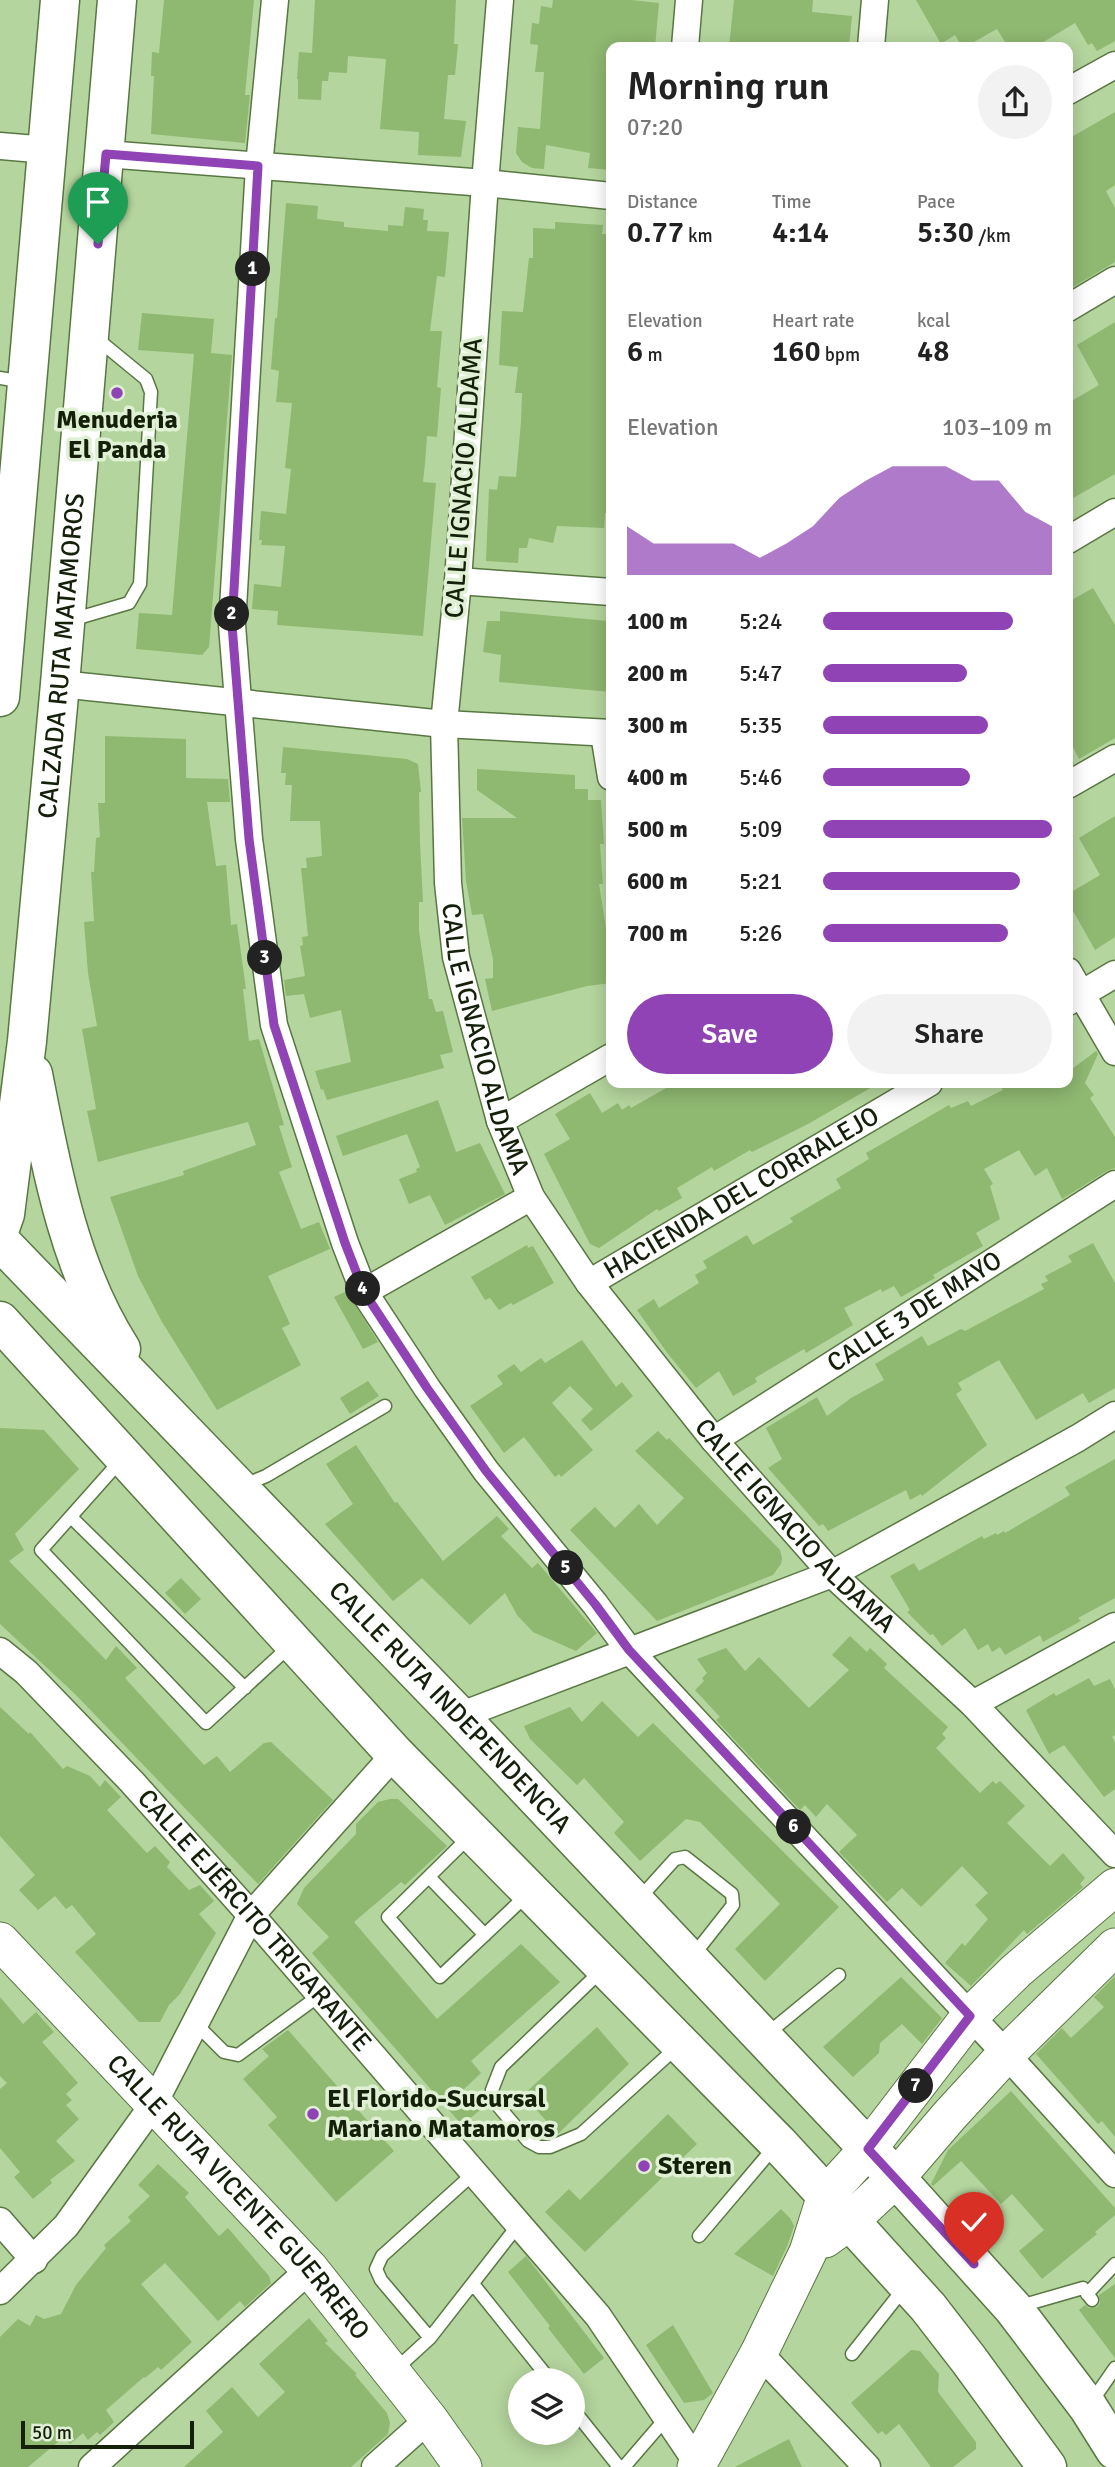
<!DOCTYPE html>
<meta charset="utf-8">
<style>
body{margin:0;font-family:Signika,sans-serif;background:#f2f2f2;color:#222;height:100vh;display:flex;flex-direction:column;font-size:26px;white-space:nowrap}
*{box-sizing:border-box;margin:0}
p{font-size:23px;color:#767676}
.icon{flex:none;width:38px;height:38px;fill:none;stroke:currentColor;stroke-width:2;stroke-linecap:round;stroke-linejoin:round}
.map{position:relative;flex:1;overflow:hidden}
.details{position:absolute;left:606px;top:42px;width:467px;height:1046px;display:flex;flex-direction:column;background:#fff;border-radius:14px;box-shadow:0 4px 18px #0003}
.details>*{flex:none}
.buttons{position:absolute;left:508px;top:2368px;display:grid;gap:14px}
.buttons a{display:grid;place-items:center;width:77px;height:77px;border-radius:50%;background:#fff;box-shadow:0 4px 18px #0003;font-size:35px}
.scale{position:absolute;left:21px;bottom:18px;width:173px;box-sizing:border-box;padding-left:7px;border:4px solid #14200a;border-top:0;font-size:19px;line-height:24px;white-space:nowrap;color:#14200a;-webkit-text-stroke:5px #dff0d4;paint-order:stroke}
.pin{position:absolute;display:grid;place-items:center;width:60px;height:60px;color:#fff;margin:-72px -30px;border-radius:50% 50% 50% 0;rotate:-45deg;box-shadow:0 0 7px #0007}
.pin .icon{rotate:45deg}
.km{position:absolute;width:35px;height:35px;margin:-18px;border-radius:50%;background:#222;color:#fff;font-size:19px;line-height:35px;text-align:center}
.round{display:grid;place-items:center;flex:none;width:74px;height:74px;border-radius:37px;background:#f2f2f2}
.overview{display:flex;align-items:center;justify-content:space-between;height:119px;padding:0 21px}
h1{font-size:38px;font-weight:600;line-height:52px}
.stats{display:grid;grid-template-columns:repeat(3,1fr);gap:10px;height:119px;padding:7px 21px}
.stats div{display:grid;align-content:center}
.stats b{font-size:30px;font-weight:600}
.stats small{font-size:19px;font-weight:400}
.stats p{font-size:19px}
.chart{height:196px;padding:14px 21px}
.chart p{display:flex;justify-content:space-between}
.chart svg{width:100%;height:126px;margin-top:7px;fill:#8f43b4;opacity:.7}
.button{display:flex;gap:14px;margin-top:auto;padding:14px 21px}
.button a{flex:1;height:80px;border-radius:42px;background:#8f43b4;color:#fff;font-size:28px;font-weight:600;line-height:80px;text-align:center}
.button a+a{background:#f2f2f2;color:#222}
ul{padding:0 21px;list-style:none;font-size:23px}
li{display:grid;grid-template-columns:112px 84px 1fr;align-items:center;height:52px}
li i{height:18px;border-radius:9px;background:#8f43b4}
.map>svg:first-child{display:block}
.building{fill:#8fb871}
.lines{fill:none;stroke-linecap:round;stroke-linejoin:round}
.service-casing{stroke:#597742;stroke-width:15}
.minor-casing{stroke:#597742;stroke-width:29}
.secondary-casing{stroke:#597742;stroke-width:39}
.primary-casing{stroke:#597742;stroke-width:41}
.service{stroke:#fff;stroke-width:12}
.minor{stroke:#fff;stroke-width:26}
.secondary{stroke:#fff;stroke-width:37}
.primary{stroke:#fff;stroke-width:38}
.route-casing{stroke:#fff;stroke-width:14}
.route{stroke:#8f43b4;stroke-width:9}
.poi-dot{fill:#8f43b4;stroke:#dff0d4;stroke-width:2.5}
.labels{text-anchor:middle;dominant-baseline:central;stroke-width:7;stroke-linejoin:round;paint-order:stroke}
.poi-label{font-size:26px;font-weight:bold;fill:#14200a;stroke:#dff0d4;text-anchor:start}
.street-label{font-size:26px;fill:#14200a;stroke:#dff0d4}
</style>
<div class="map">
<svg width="1115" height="2467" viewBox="0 0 1115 2467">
<rect width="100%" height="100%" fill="#b4d59d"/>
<path class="building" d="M164,0H254L245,95H250L245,143L151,134L154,76H151L152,52L159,53Z
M315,0H456L454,44H458L455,75H448L444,119L466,121L461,157L418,155L419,132L380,129L386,59L348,56L347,73L329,72L328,81H322L321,100L298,99V79H297L299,52L312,53Z
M553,0H631L659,3L655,47H611V170L588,168L590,153L546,145L544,169L532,168L522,162L516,153L518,127L540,129L544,72H535L538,45L530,44L532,23L539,24L541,6L552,8Z
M734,0H813L812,12L852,16L849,47H729Z
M916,0H1115V41L1097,51L1092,43L1088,45L1075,23L1035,47H1008L997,29L965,47H962L955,35L941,44Z
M1115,112V185L1106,191L1115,208V262L1068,290V139Z
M286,203L318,206L317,219L344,222V227L388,231V225L403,226L405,207L424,209L423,220H428L427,231L449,232L445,277L437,276L430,331H442L437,387L441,388L437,437L427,436L425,463L423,482L436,483L423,636L277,625L278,611L252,609L254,584L281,587L285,546L261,545L262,540H259L261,511L286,514L291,469L285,468L292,403L276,402L279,371L271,369L275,318H277Z
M555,222L603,225L602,234H611V513H605L604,528L557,526L553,543L529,538L527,548H519L518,563L486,561L489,489L497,490L499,476L516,477L521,422L522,393H515L518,367L499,365L502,311L523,312L529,258H533V228L555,229Z
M142,313L214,319L211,353L232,355L209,647L202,655L136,649L139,613L172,615L194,354L138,350Z
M1115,322V474L1068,501V426L1073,422L1068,413V403L1099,385L1077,345Z
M1093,588L1115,625V738L1079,759L1068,738V602Z
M500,611L608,621L607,637H611V692L499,682L501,655L483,652L487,621H500Z
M105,736L186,739V778L228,779L230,802H207L216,866L226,865L231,925L237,924L246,989H243L249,1041L259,1039L284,1125L279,1126L292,1167L279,1172L301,1229L319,1222L330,1249L268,1276L290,1324L282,1328L301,1365L217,1410L162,1322L138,1276L110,1197L184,1175L183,1171L256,1145L248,1122L98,1162L87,1111L96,1109L82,1029L97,1026L88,973L84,922L94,921L91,872H94L96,838L100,837L98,803H105Z
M283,747L407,759L418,764L421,792H419L420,843L423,902H419V931L429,999H432L436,1012L443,1011L453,1052L440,1055L444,1068L327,1100L323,1089L321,1090L315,1071L351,1062L341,1010L310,1018L304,994L286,996L284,980L305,976L300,946L303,945L302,937L308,936L301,868H307L306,858L322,856L320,821H290L292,785H285L286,773H281Z
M477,769L575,775V789H588V800H601L604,844H600L603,884H599L611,960V983L587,986L492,1011L485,979L493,978V959L483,914L472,915L466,881L462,818H517L477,790Z
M1115,816V937L1095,950L1068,902V894L1100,875L1079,838Z
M1096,1051L1098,1054L1085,1083L1094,1095L1090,1098L1115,1137V1168L1107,1171L1062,1199L1047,1168L1035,1176L1019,1150L984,1169L993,1184L990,1186L1000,1219L976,1233L983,1246L933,1275L935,1278L901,1297L894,1286L882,1292L881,1289L844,1308L853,1325L806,1353L804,1349L755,1378L757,1382L733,1396L719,1371L696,1388L668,1354L637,1310L654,1299L659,1308L699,1283L695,1275L707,1268L703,1261L747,1235L753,1245L793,1222L790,1218L841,1188L836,1179L869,1159L866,1153L949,1105L951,1108L968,1101L971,1106L1003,1090L999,1083H1068V1072Z
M675,1083H879L808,1124L752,1152L750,1150L714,1171L712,1167L677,1188L682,1198L659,1211L657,1209L599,1248L590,1244L544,1154L570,1139L555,1114L590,1093L602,1113L618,1103L622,1110L629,1105L631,1108Z
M438,1100L456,1152L480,1143L505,1194L445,1225L430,1195L409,1204L399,1179L417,1172L416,1169L420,1167L407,1134L343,1156L336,1136Z
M1093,1243L1115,1283V1388L1089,1403L1083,1393L1036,1420L999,1360L958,1383L962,1390L956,1394L987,1445L922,1496L921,1494L910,1500L906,1490L828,1531L823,1524L819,1526L768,1468L782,1459L766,1428L817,1397L827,1416L851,1398L884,1380L875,1364L922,1336L928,1346L961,1329L965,1331L1044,1289L1041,1284L1048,1281L1045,1276L1072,1262L1068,1256Z
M527,1245L528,1248L533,1246L554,1283L513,1305L511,1303L499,1310L490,1298L485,1300L471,1277Z
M347,1291L378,1342L363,1349L334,1297Z
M582,1340L616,1387L622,1382L633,1396L591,1431L581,1420L593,1409L570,1386L552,1403L593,1450L561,1477L559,1474L555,1477L524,1437L504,1453L470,1406L503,1384L497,1376L514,1364L521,1372L541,1358L545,1363Z
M368,1381L379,1396L350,1414L340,1398Z
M0,1428L44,1430L79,1469L15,1534L24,1550L9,1561L106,1660L116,1646L137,1668L125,1678L204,1765L217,1756L230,1772L264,1743L271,1742L333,1800L258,1884L75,1694L0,1624Z
M658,1431L667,1440L669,1438L748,1517L780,1550L782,1558L781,1564L773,1575L657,1621L570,1530L595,1507L615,1528L639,1504L657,1525L684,1498L635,1451Z
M356,1445L395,1503L397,1502L443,1561L497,1516L509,1529L501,1536L532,1568L538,1563L597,1633L576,1651L533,1632L517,1615L505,1593L470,1625L422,1578L393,1601L325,1524L353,1504L326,1464Z
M1115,1459V1598L1078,1618L1081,1621L1043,1642L1040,1635L1005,1655L1000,1647L992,1652L988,1644L978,1650L965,1628L942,1646L933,1634L930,1635L907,1612L910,1610L890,1576L914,1563L919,1571L982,1536L984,1539L996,1533L997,1535L1004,1531L1005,1533L1070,1495L1065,1487Z
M181,1578L201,1599L185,1614L165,1593Z
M850,1636L867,1652L870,1648L887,1664L884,1668L948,1727L942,1734L946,1738L936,1748L980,1793L993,1781L996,1784L1000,1781L1025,1806L1007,1823L1050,1866L1063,1853L1085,1878L1080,1884L1083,1887L1027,1934L1024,1930L971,1986L945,1963L962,1943L965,1946L988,1919L975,1905L988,1893L962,1866L921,1907L902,1888L887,1902L839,1852L857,1835L827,1804L816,1817L805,1805L800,1810L716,1720L720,1717L695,1690L704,1681L702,1678L707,1673L697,1659L726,1648L745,1671L759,1657L809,1708L849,1670L832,1655Z
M1089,1678L1094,1686L1110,1679L1115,1689V1735L1112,1737L1115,1742V1789L1104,1797L1064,1745L1049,1754L1026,1710L1054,1693L1056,1696Z
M602,1701L638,1737L653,1723L839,1907L765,1981L735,1949L780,1904L700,1822L686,1819L640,1861L614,1833L624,1822L584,1778L577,1785L530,1739L524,1726L570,1707L582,1722Z
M0,1707L29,1734L30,1732L63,1769L67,1766L90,1776L100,1787L105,1780L121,1797L107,1810L147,1853L155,1846L170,1862L167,1867L189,1890L200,1885L214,1901L199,1914L216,1933L180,1994L169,2005L160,2022H139L75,1952L96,1934L72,1905L66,1909L55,1896L38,1910L19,1890L35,1875L0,1836Z
M390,1799H398L447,1846L405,1885L401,1882L354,1922L437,2019L521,1944L560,1982L471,2061L481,2073L463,2090L480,2110L462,2125L312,1953L329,1937L297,1904L304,1888L356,1834V1824L378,1802Z
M1115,1976V2137L1102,2121L1098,2124L1036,2054L1062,2028L1071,2038L1104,2007L1094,1997Z
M901,1977L942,2018L922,2044L902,2024L880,2043L879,2053L853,2077L823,2047Z
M0,1997L23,2024L36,2012L54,2032L42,2042L78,2083L66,2094L72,2100L66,2105L79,2119L56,2141L75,2161L50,2180L52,2183L33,2199L14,2177L20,2172L0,2148V2089L7,2083L0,2076Z
M597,2027L629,2064L558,2134L523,2095Z
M288,2030L394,2151L336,2202L268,2125L277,2117L243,2079L269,2056L262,2049Z
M1011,2091L1115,2208V2215L1095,2232L1097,2234L1042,2279L1019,2251L1044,2230L1012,2194L1001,2204L961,2161L933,2186L931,2184L948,2150Z
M668,2114L697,2144L585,2252L545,2212L569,2189L580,2200Z
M158,2164L189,2193L185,2197L219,2236L228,2228L269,2276L271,2283L245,2307L240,2301L218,2321L165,2263L141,2284L192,2342L161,2370L158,2367L145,2378L144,2377L106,2410L114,2422L100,2435L97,2432L88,2440L83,2433L70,2444L64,2437L28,2467H0V2337L18,2319L30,2326L36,2315L44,2319L61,2314L76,2285L106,2248L104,2245L131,2221L128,2217L150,2196L138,2185Z
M781,2209L790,2218L794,2226L788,2244L773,2276L734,2254Z
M526,2256L604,2358L584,2374L548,2328L550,2326L508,2272Z
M1115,2284V2358L1079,2310L1085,2305L1089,2308L1097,2307L1100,2303L1099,2295Z
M309,2318L328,2341L325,2343L357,2374L355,2375L387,2413L390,2423L388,2434L351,2467H184L223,2432L206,2411L232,2387L258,2417L285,2392L259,2364Z
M673,2325L713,2393L704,2400L684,2403L646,2345Z
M911,2350L920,2351L939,2374L938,2392L976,2442V2449L953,2467H931L899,2424L886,2435L882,2431L878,2434L851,2403Z
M789,2439L802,2467H735Z"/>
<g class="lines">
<defs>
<path id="service" d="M0,378L24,382
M71,620L129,603L140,584L151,392L146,379L96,338
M121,1460L41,1550L206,1723L291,1645
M242,1486L266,1476L385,1406
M71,1517L245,1688
M470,1836L388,1917L440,1977L529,1893
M429,1877L485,1935
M638,1900L675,1859L685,1857L732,1894L733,1905L692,1957
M602,1970L501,2067L492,2090L493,2100L528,2141L539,2147H550L581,2134L677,2047
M195,2023L224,2052L238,2055L320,1995
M766,2035L839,1975
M699,2236L776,2145
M473,2284L550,2380
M1087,2294L1115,2264
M1017,2307L1083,2288L1092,2300
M430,2338L381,2280L376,2269L382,2256L474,2173
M852,2354L905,2287
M395,2370L430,2338L519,2224
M1090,2404L1115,2368
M572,2408L619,2467
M624,2467L667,2417"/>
<g id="minor">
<path d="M275,0L259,166L232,625L249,839L274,1025L345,1243L364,1292L427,1388L486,1471L595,1604L629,1650L1006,2054L1115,2174"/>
<path id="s1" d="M500,0L485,183L458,581L444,724L448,883L456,957L500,1121L531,1197L589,1283L714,1440L832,1574L973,1704L1115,1854"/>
<path d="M685,47L689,0"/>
<path d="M871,47L875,0"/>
<path d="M1068,91L1115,65"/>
<path d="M0,146L48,150"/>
<path d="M105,154L485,183L611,196"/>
<path d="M1068,308L1115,280"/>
<path d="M1068,540L1115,512"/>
<path d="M458,581L611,592"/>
<path d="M60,684L444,724L611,733"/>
<path d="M604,734L611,777"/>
<path d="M1068,785L1115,758"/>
<path d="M1068,971L1115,1052"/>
<path d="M1068,1002L1115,974"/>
<path d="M500,1121L611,1057"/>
<path id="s2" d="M589,1283L929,1083"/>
<path d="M364,1292L531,1197"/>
<path id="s3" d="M714,1440L1115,1184"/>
<path id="s4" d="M0,1651L26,1672L132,1782L251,1915L598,2316L700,2467"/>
<path d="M973,1704L1115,1626"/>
<path d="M459,1716L832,1574L1078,1438L1115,1415"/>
<path d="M0,2221L34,2260"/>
<path d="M0,2291L66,2226L153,2105L251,1915L395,1754"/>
<path d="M759,2353L867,2467"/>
<path d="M92,2467L310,2269"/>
<path d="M375,2467L429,2419"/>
</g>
<g id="secondary">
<path id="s5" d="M0,1941L310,2269L429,2419L463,2467"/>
<path d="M825,2239L850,2221L896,2178L950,2115L1006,2054L1115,1947"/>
<path d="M696,2467L759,2353L808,2252L826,2195L868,2149L970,2016L1016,1971L1115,1887"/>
</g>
<g id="primary">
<path d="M0,697L60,0"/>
<path d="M33,1074C51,1167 69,1268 121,1349"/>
<path id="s6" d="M0,1228L5,1214L27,1041L60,684L117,0"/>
<path id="s7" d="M0,1241L459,1716L896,2178L1013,2308L1088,2407L1115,2450"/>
<path d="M0,1321L395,1754L778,2143L850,2221L928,2307L969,2360L1047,2467"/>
</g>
</defs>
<use href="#service" class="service-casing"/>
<use href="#minor" class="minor-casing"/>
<use href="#secondary" class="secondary-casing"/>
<use href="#primary" class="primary-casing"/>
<use href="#service" class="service"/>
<use href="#minor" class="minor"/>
<use href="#secondary" class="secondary"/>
<use href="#primary" class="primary"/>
</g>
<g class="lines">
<defs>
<path id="route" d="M98,244L106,154L258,166L232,625L249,839L274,1025L345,1243L364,1292L427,1388L486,1471L595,1604L629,1650L970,2016L868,2149L974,2264"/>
</defs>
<use href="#route" class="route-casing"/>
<use href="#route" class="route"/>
</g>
<g class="poi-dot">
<circle cx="117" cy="393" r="7"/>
<circle cx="313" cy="2114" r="7"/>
<circle cx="644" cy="2166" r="7"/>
</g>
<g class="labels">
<g class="poi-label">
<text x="117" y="420" text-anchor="middle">Menuderia<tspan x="117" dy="30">El Panda</tspan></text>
<text x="327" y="2099">El Florido-Sucursal<tspan x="327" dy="30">Mariano Matamoros</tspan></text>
<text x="658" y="2166">Steren</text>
</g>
<g class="street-label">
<text transform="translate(464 478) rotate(-86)">CALLE IGNACIO ALDAMA</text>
<text stroke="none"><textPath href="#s6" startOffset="576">CALZADA RUTA MATAMOROS</textPath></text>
<text stroke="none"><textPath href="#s1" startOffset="1046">CALLE IGNACIO ALDAMA</textPath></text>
<text stroke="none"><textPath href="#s2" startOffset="177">HACIENDA DEL CORRALEJO</textPath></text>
<text stroke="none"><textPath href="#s3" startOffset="238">CALLE 3 DE MAYO</textPath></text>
<text stroke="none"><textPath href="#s1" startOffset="1634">CALLE IGNACIO ALDAMA</textPath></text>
<text stroke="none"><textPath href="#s7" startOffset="648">CALLE RUTA INDEPENDENCIA</textPath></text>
<text stroke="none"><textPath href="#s4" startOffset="371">CALLE EJÉRCITO TRIGARANTE</textPath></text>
<text stroke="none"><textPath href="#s5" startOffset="350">CALLE RUTA VICENTE GUERRERO</textPath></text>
</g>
</g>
</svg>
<div class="buttons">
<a><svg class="icon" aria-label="layers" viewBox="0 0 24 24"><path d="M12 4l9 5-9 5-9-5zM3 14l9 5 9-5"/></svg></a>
</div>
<div class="scale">50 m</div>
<div class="pin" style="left:98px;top:244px;background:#1e9e55"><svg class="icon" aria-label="arrive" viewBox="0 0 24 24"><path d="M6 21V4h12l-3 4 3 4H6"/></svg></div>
<div class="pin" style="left:974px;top:2264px;background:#d93025"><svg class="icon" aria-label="check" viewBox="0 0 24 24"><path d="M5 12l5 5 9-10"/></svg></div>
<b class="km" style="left:253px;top:269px">1</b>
<b class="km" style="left:232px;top:614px">2</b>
<b class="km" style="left:265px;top:958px">3</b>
<b class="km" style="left:363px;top:1289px">4</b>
<b class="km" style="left:566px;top:1568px">5</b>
<b class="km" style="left:794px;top:1827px">6</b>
<b class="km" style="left:916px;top:2086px">7</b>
<section class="details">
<div class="overview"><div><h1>Morning run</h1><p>07:20</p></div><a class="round"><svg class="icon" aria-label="share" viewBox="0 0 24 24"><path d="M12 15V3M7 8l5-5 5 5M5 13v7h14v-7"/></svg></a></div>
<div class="stats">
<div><p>Distance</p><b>0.77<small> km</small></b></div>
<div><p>Time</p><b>4:14</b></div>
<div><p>Pace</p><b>5:30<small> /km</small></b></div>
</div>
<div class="stats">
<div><p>Elevation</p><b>6<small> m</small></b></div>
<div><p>Heart rate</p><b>160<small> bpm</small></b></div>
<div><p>kcal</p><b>48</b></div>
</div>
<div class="chart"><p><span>Elevation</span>103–109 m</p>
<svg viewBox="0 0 160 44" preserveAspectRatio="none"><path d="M0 44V27L10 33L20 33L30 33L40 33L50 38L60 33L70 27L80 17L90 11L100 6L110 6L120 6L130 11L140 11L150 22L160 27V44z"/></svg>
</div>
<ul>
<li><b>100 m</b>5:24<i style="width:83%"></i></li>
<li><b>200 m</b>5:47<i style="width:63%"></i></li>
<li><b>300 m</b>5:35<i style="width:72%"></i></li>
<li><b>400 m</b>5:46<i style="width:64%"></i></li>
<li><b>500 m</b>5:09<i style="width:100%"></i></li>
<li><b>600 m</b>5:21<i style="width:86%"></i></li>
<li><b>700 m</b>5:26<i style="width:81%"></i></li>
</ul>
<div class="button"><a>Save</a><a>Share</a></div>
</section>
</div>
